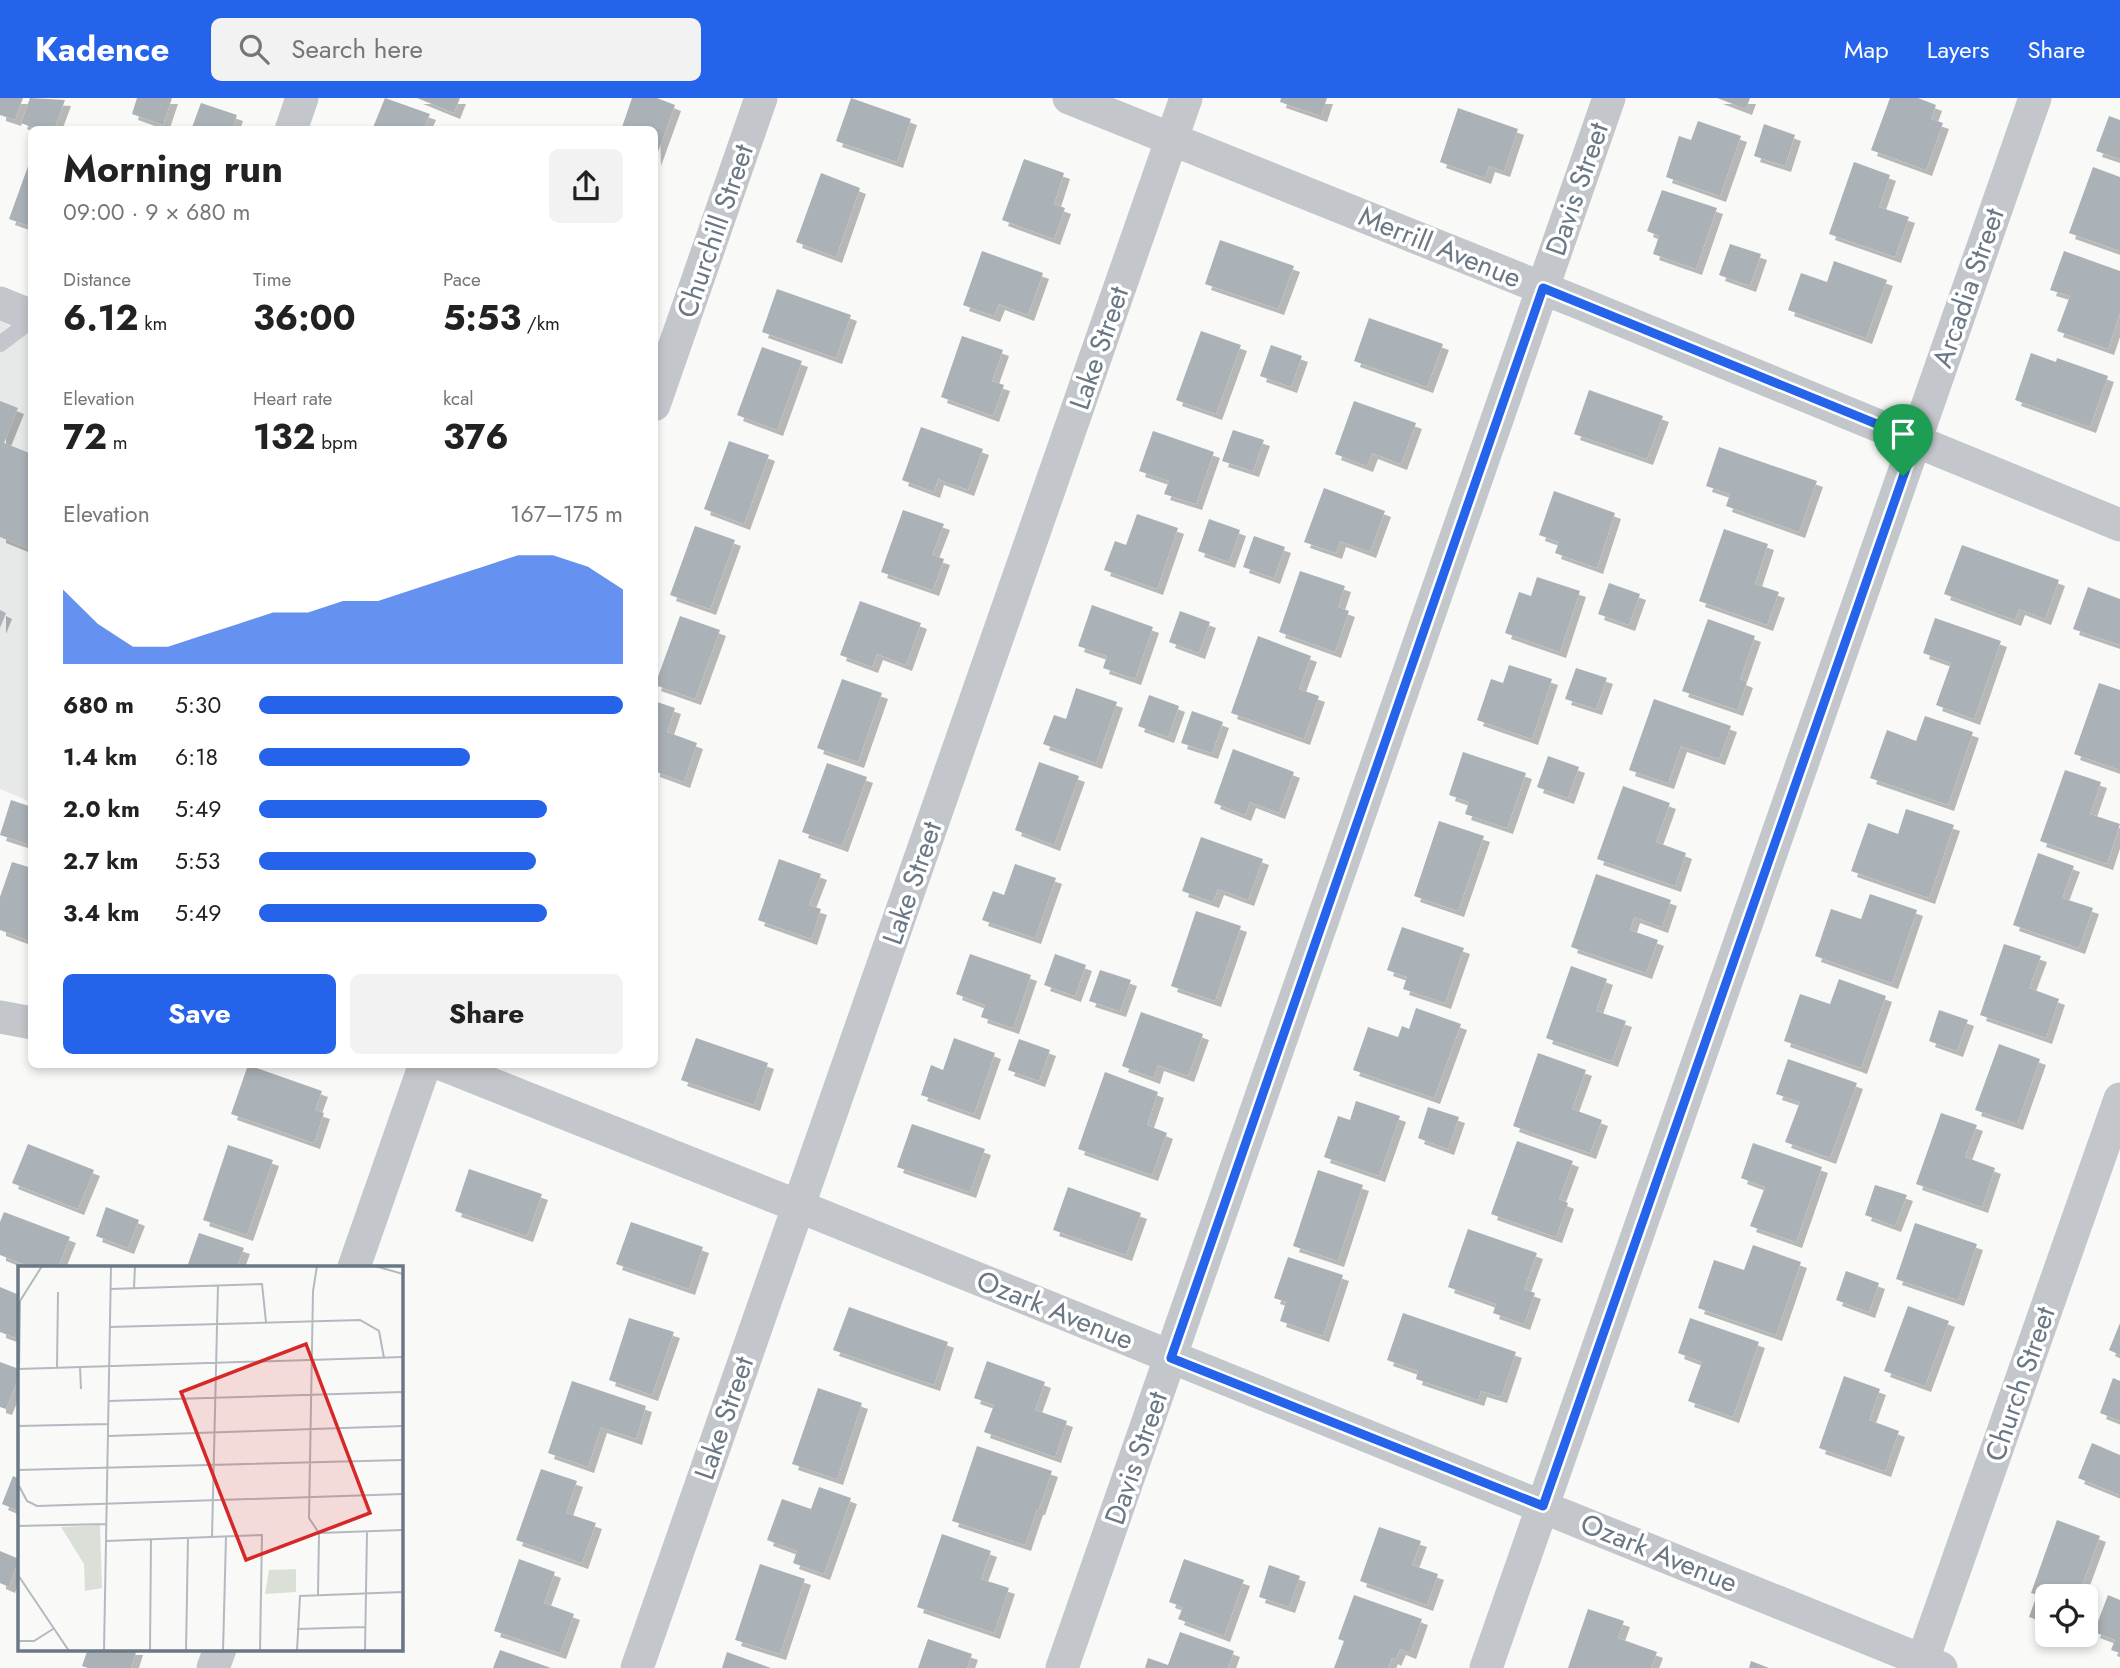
<!DOCTYPE html>
<meta charset="utf-8">
<style>
body{margin:0;font-family:Jost,sans-serif;background:#f2f2f2;color:#222;height:100vh;display:flex;flex-direction:column;font-size:26px;white-space:nowrap}
*{box-sizing:border-box;margin:0}
p{font-size:23px;color:#767676}
.icon{flex:none;width:38px;height:38px;fill:none;stroke:currentColor;stroke-width:2;stroke-linecap:round;stroke-linejoin:round}
.map{position:relative;flex:1;overflow:hidden}
.sheet{position:absolute;left:28px;top:28px;width:630px;height:942px;display:flex;flex-direction:column;background:#fff;border-radius:10px;box-shadow:0 4px 10px #0003}
.sheet>*{flex:none}
.tools{position:absolute;left:2035px;top:1486px;display:grid;gap:14px}
.tools a{display:grid;place-items:center;width:63px;height:63px;border-radius:10px;background:#fff;box-shadow:0 4px 10px #0003;font-size:35px}
.pin{position:absolute;display:grid;place-items:center;width:60px;height:60px;color:#fff;margin:-72px -30px;border-radius:50% 50% 50% 0;rotate:-45deg;box-shadow:0 0 7px #0007}
.pin .icon{rotate:45deg}
.round{display:grid;place-items:center;flex:none;width:74px;height:74px;border-radius:10px;background:#f2f2f2}
.headline{display:flex;align-items:center;justify-content:space-between;height:119px;padding:0 35px}
h1{font-size:38px;font-weight:700;line-height:52px}
.figures{display:grid;grid-template-columns:repeat(3,1fr);gap:10px;height:119px;padding:7px 35px}
.figures div{display:grid;align-content:center}
.figures b{font-size:35px;font-weight:700}
.figures small{font-size:19px;font-weight:400}
.figures p{font-size:19px}
.chart{height:196px;padding:14px 35px}
.chart p{display:flex;justify-content:space-between}
.chart svg{width:100%;height:126px;margin-top:7px;fill:#2563eb;opacity:.7}
.primary-button{display:flex;gap:14px;margin-top:auto;padding:14px 35px}
.primary-button a{flex:1;height:80px;border-radius:10px;background:#2563eb;color:#fff;font-size:28px;font-weight:700;line-height:80px;text-align:center}
.primary-button a+a{background:#f2f2f2;color:#222}
ul{padding:0 35px;list-style:none;font-size:23px}
li{display:grid;grid-template-columns:112px 84px 1fr;align-items:center;height:52px}
li i{height:18px;border-radius:9px;background:#2563eb}
header{display:flex;align-items:center;gap:42px;box-sizing:border-box;height:98px;padding:0 35px;background:#2563eb;color:#fff}
header strong{font-size:33px}
nav{display:flex;gap:38px;margin-inline-start:auto;font-size:24px}
.search{width:490px;height:63px;background:#f2f2f2;display:flex;align-items:center;gap:18px;box-sizing:border-box;padding:0 24px;border-radius:10px;color:#767676;font-size:26px}
.map>svg:first-child{display:block}
.built{fill:#e7e8e8}
.building{fill:#aab1b7;filter:url(#shadow)}
.lines{fill:none;stroke-linecap:round;stroke-linejoin:round}
.service{stroke:#c3c6ca;stroke-width:16}
.minor{stroke:#c3c6ca;stroke-width:33}
.route-casing{stroke:#fff;stroke-width:14}
.route{stroke:#2563eb;stroke-width:9}
.labels{text-anchor:middle;dominant-baseline:central;stroke-width:7;stroke-linejoin:round;paint-order:stroke}
.street-label{font-size:28px;fill:#6a7886;stroke:#fff}
.inset-road{fill:none;stroke:#b3b9c0;stroke-width:2}
.view{fill:#d62828;fill-opacity:0.15;stroke:#d62828;stroke-width:3.5}
.inset-edge{fill:none;stroke:#6a7886;stroke-width:3.5}
</style>
<header>
<strong>Kadence</strong>
<div class="search"><svg class="icon" aria-label="search" viewBox="0 0 24 24"><circle cx="10" cy="10" r="6"/><path d="M15 15l6 6"/></svg>Search here</div>
<nav><a>Map</a><a>Layers</a><a>Share</a></nav>
</header>
<div class="map">
<svg width="2120" height="1570" viewBox="0 0 2120 1570">
<defs>
<filter id="shadow"><feDropShadow dx="6" dy="6" stdDeviation="0" flood-color="#0004"/></filter>
</defs>
<rect width="100%" height="100%" fill="#f9f9f7"/>
<path class="built" d="M0,223L31,237V704L0,691Z"/>
<path class="building" d="M0,0H23L15,22L0,17Z
M30,0L65,2L54,32H39L21,25Z
M137,0H172L163,27L132,16Z
M385,0L430,16L423,32H372Z
M417,0H460L454,15Z
M632,0H657L675,7L655,62L654,32H621Z
M851,0L911,21L897,64L836,43Z
M1281,0H1327L1321,18L1280,4Z
M1717,0H1750L1746,11Z
M1890,0H1918L1936,7L1931,21L1943,25L1926,72L1871,52Z
M201,5L237,17L232,32H191Z
M1458,10L1518,31L1504,73L1489,68L1485,80L1440,64Z
M2109,18L2120,22V61L2096,53Z
M1698,23L1741,38L1720,98L1666,79L1679,38L1691,42Z
M1764,26L1795,37L1785,68L1754,58Z
M31,60H32V129L9,121Z
M1024,61L1064,75L1054,106L1065,110L1054,141L1002,122Z
M1854,64L1890,77L1879,109L1909,119L1895,159L1829,136Z
M2093,69L2120,79V153L2069,135Z
M821,75L860,90L836,159L796,144Z
M1662,92L1717,110L1696,171L1653,156L1659,138L1647,133Z
M1220,142L1294,168L1278,211L1205,186Z
M1730,146L1761,156L1750,188L1719,177Z
M982,153L1043,175L1028,217L999,206L994,218L963,207Z
M2064,153L2120,173V215L2108,251L2057,233L2070,198L2050,192Z
M1834,163L1887,182L1866,240L1788,212L1801,175L1827,184Z
M777,191L851,217L836,260L762,234Z
M1369,220L1443,246L1427,289L1354,263Z
M1201,233L1241,247L1216,316L1176,302Z
M962,238L1003,252L992,283L1004,287L993,318L941,299Z
M1271,247L1302,258L1291,289L1260,278Z
M762,249L802,263L777,332L737,317Z
M2031,255L2056,264L2057,260L2108,278L2090,329L2015,302Z
M1589,292L1663,318L1647,361L1574,336Z
M0,303L18,310L4,345L32,356V452L0,439Z
M1354,303L1416,325L1401,366L1372,355L1367,368L1335,356Z
M921,329L983,351L968,392L938,381L934,394L902,382Z
M1233,332L1264,342L1253,373L1222,363Z
M1153,333L1214,354L1196,406L1164,396L1169,383L1139,373Z
M729,343L769,357L744,426L704,411Z
M1719,349L1817,383L1799,434L1726,408L1730,396L1706,388Z
M1324,390L1385,413L1370,454L1340,443L1336,455L1304,444Z
M1554,393L1615,415L1597,470L1555,455L1559,444L1539,437Z
M903,412L944,426L932,457L944,461L933,492L881,474Z
M1137,416L1178,430L1157,491L1104,472L1115,443L1126,447Z
M1209,421L1240,432L1229,464L1198,453Z
M695,428L735,442L710,511L670,497Z
M1724,431L1768,446L1755,486L1779,494L1767,527L1699,503Z
M1254,438L1285,449L1274,480L1243,469Z
M1962,447L2059,482L2045,521L2019,511L2015,522L1944,496Z
M1300,473L1345,488L1338,509L1349,513L1335,554L1279,534Z
M1537,479L1580,493L1560,554L1505,535L1519,494L1531,498Z
M1609,485L1640,496L1629,527L1598,516Z
M2088,489L2120,501V547L2073,531Z
M860,503L921,525L906,567L877,556L872,569L840,557Z
M1092,507L1153,529L1135,581L1103,570L1107,558L1078,548Z
M0,512L6,515L0,530Z
M1180,513L1210,524L1199,555L1169,544Z
M680,518L720,532L695,601L655,587Z
M1935,520L2001,543L1974,621L1936,607L1951,565L1923,555Z
M1708,521L1755,538L1740,581L1747,584L1737,612L1682,593Z
M1258,538L1311,558L1299,591L1319,598L1304,641L1231,615Z
M1509,567L1552,581L1532,641L1477,622L1491,581L1503,585Z
M1576,570L1607,580L1596,611L1565,601Z
M842,581L882,595L858,664L817,650Z
M2099,585L2120,592V672L2074,656Z
M1076,590L1117,604L1096,665L1043,646L1054,617L1066,621Z
M1149,597L1179,608L1168,639L1138,628Z
M1654,601L1731,628L1719,661L1681,648L1668,685L1629,672Z
M654,603L675,610L667,634L697,645L684,684L654,673Z
M1192,613L1223,624L1212,655L1181,645Z
M1925,618L1973,634L1948,707L1870,680L1887,632L1916,643Z
M1233,651L1294,674L1279,715L1250,704L1245,717L1214,705Z
M1463,654L1526,675L1507,730L1465,716L1469,704L1449,697Z
M1548,658L1579,669L1568,700L1537,689Z
M1039,664L1079,678L1054,747L1015,732Z
M827,665L867,679L842,748L802,734Z
M2065,672L2101,684L2090,716L2120,726L2107,766L2040,743Z
M1623,688L1670,705L1656,744L1686,755L1675,788L1597,761Z
M11,702L32,709L31,747L0,737Z
M1906,711L1954,727L1929,800L1851,773L1868,725L1898,736Z
M1439,723L1484,738L1458,813L1414,798Z
M1201,739L1263,761L1248,802L1218,791L1213,804L1182,793Z
M2038,755L2074,768L2062,800L2093,810L2079,850L2013,827Z
M779,761L821,776L809,807L821,811L811,841L758,822Z
M12,764L32,770V837L30,843L0,832V799Z
M1015,766L1056,780L1035,840L982,822L993,793L1004,797Z
M1596,776L1671,802L1662,829L1634,819L1630,832L1658,842L1646,875L1571,849Z
M1870,796L1917,812L1892,885L1815,858L1831,811L1861,821Z
M1196,813L1241,828L1215,903L1171,888Z
M1402,829L1464,850L1445,905L1403,891L1407,879L1387,872Z
M2004,846L2041,858L2029,890L2059,901L2046,940L1980,917Z
M970,856L1031,877L1013,930L981,919L985,907L956,896Z
M1055,856L1086,867L1075,898L1044,887Z
M1571,868L1607,881L1596,913L1626,923L1612,963L1546,940Z
M1100,872L1131,882L1120,913L1089,903Z
M1839,881L1886,898L1861,970L1784,943L1800,896L1830,906Z
M1416,910L1461,926L1434,1000L1353,972L1368,929L1398,939L1402,928L1409,931Z
M1939,912L1968,922L1957,953L1929,943Z
M1141,914L1203,936L1188,978L1158,967L1154,980L1122,968Z
M696,940L768,965L754,1007L681,982Z
M954,940L995,955L974,1016L921,997L931,967L943,972Z
M1019,941L1050,952L1039,983L1008,972Z
M1999,946L2040,961L2017,1026L1975,1012Z
M1538,955L1586,972L1572,1011L1602,1022L1590,1055L1513,1028Z
M1788,961L1857,985L1830,1060L1785,1044L1800,1004L1776,996Z
M248,967L322,993L315,1012L324,1015L314,1045L231,1016Z
M1105,974L1158,994L1147,1027L1167,1035L1152,1077L1078,1051Z
M1356,1003L1400,1018L1379,1078L1324,1059L1338,1018L1350,1022Z
M1428,1009L1459,1019L1448,1051L1418,1040Z
M1941,1015L1977,1027L1965,1059L1995,1070L1982,1109L1916,1086Z
M912,1026L985,1051L970,1094L897,1069Z
M1517,1043L1573,1063L1559,1101L1568,1105L1556,1139L1491,1116Z
M1753,1045L1822,1069L1796,1144L1750,1128L1765,1089L1741,1080Z
M28,1046L94,1072L78,1111L12,1085Z
M228,1047L273,1062L247,1137L203,1122Z
M469,1071L542,1096L527,1138L455,1113Z
M1318,1072L1363,1087L1338,1163L1293,1148Z
M1875,1087L1907,1097L1895,1128L1865,1117Z
M1068,1089L1141,1115L1126,1157L1053,1132Z
M106,1109L139,1122L128,1150L96,1138Z
M4,1114L70,1139L58,1169H31L0,1157V1124Z
M631,1124L703,1149L689,1191L616,1166Z
M1915,1125L1977,1146L1958,1202L1896,1181Z
M1468,1131L1537,1155L1524,1191L1535,1195L1524,1226L1493,1215L1496,1206L1448,1189Z
M199,1135L244,1150L237,1169H187Z
M1753,1147L1801,1164L1776,1237L1698,1210L1714,1162L1744,1172Z
M1288,1159L1343,1177L1323,1238L1280,1223L1286,1204L1274,1200Z
M1846,1173L1879,1185L1869,1214L1836,1202Z
M0,1189L19,1197V1241L0,1234Z
M1908,1208L1949,1223L1925,1288L1884,1273Z
M849,1209L948,1244L934,1287L833,1252Z
M1403,1215L1516,1254L1501,1299L1481,1293L1478,1302L1416,1281L1418,1273L1387,1262Z
M629,1220L674,1234L652,1297L609,1282Z
M1690,1220L1759,1244L1733,1319L1688,1303L1702,1264L1678,1255Z
M2120,1225V1257L2109,1252Z
M987,1263L1045,1284L1035,1312L1067,1323L1055,1359L984,1334L994,1307L974,1300Z
M0,1264L19,1271V1279L6,1311L0,1309Z
M1844,1278L1880,1291L1869,1322L1899,1333L1885,1373L1819,1350Z
M2113,1280L2120,1283V1323L2100,1315Z
M572,1283L646,1308L636,1341L601,1329L588,1369L548,1355Z
M818,1290L862,1305L837,1381L792,1366Z
M2092,1345L2120,1357V1397L2078,1380Z
M977,1348L1052,1373L1039,1411H1037L1025,1447L952,1423Z
M541,1371L577,1383L566,1415L596,1425L582,1465L516,1442Z
M13,1378L19,1381V1413L2,1406Z
M819,1389L851,1400L824,1476L793,1465L797,1453L767,1442L782,1401L811,1411Z
M2057,1422L2100,1438L2078,1498H2048V1526L2029,1519L2037,1497L2031,1495Z
M1379,1429L1421,1443L1412,1467L1438,1476L1427,1507L1360,1483Z
M942,1436L991,1453L981,1481L1009,1490L994,1535L917,1509Z
M0,1453L19,1461L9,1489L0,1485Z
M519,1461L555,1474L544,1505L574,1516L560,1555L494,1533Z
M1184,1461L1244,1482L1224,1538L1178,1521L1183,1509L1169,1504Z
M760,1466L805,1481L780,1556L735,1542Z
M1269,1467L1300,1478L1289,1509L1259,1499Z
M1354,1497L1422,1521L1410,1555L1400,1551L1395,1562L1392,1560L1388,1570H1334L1344,1543L1338,1541Z
M2108,1497L2120,1502V1555L2111,1552L2115,1542L2094,1534Z
M1588,1511L1624,1523L1618,1540L1657,1554L1651,1570H1568Z
M1180,1534L1234,1553L1228,1570H1145L1148,1560L1168,1567Z
M928,1541L972,1556L967,1570H918Z
M88,1551H137L131,1570H88L82,1568Z
M500,1552L551,1570H493Z
M727,1554L771,1570H722Z
M1751,1563L1769,1570H1749Z"/>
<g class="lines">
<path class="service" d="M0,246L32,222"/>
<path class="minor" d="M1069,0L1582,206L2120,427
M291,32L302,0
M0,205L32,218
M654,307L761,0
M0,919L32,925
M441,966L798,1108L1941,1570
M354,1169L425,966
M213,1570L220,1551
M637,1570L1186,0
M1062,1570L1609,0
M1486,1570L2035,0
M1920,1570L2120,1001"/>
</g>
<g class="lines">
<defs>
<path id="route" d="M1543,190L1916,342L1543,1408L1171,1260Z"/>
</defs>
<use href="#route" class="route-casing"/>
<use href="#route" class="route"/>
</g>
<g class="labels">
<g class="street-label">
<text transform="translate(1577 91) rotate(-71)">Davis Street</text>
<text transform="translate(715 133) rotate(-71)">Churchill Street</text>
<text transform="translate(1440 149) rotate(22)">Merrill Avenue</text>
<text transform="translate(1968 190) rotate(-71)">Arcadia Street</text>
<text transform="translate(1099 250) rotate(-71)">Lake Street</text>
<text transform="translate(912 785) rotate(-71)">Lake Street</text>
<text transform="translate(1055 1212) rotate(22)">Ozark Avenue</text>
<text transform="translate(2020 1286) rotate(-71)">Church Street</text>
<text transform="translate(724 1320) rotate(-71)">Lake Street</text>
<text transform="translate(1136 1360) rotate(-71)">Davis Street</text>
<text transform="translate(1659 1455) rotate(22)">Ozark Avenue</text>
</g>
</g>
<g transform="translate(18 1168)">
<rect width="385" height="385" fill="#f9f9f7"/>
<path d="M82,259L84,322L67,325L66,298L43,261ZM278,303V326L247,328L251,304Z" fill="#dae0d8"/>
<path class="inset-road" d="M299,0L295,25L291,252L301,267L300,329M357,0L385,8M116,22L117,0M92,23L244,18L248,56M2,35L24,0M92,61L342,54L361,65L366,92M62,101L63,123M39,102L40,26M0,103L385,91M1,103L2,35M90,135L385,126M0,160L90,158M90,170L385,160M0,204L385,194M0,218L9,235L19,240L385,228M0,260L88,258M301,267L385,264M194,271L200,19M88,275L244,269L242,385M0,309L51,385M279,363L348,361M0,375H16L35,363M86,385L93,0M132,385L133,273M168,385L170,272M205,385L208,271M279,385L282,330L385,326M347,385L349,266M384,385L385,335"/>
<path class="view" d="M288,78L352,247L228,294L163,126Z"/>
<rect width="385" height="385" class="inset-edge"/>
</g>
</svg>
<div class="tools">
<a><svg class="icon" aria-label="locate" viewBox="0 0 24 24"><circle cx="12" cy="12" r="6"/><path d="M12 2v4M12 18v4M2 12h4M18 12h4"/></svg></a>
</div>
<div class="pin" style="left:1903px;top:378px;background:#1e9e55"><svg class="icon" aria-label="arrive" viewBox="0 0 24 24"><path d="M6 21V4h12l-3 4 3 4H6"/></svg></div>
<section class="sheet">
<div class="headline"><div><h1>Morning run</h1><p>09:00 · 9 × 680 m</p></div><a class="round"><svg class="icon" aria-label="share" viewBox="0 0 24 24"><path d="M12 15V3M7 8l5-5 5 5M5 13v7h14v-7"/></svg></a></div>
<div class="figures">
<div><p>Distance</p><b>6.12<small> km</small></b></div>
<div><p>Time</p><b>36:00</b></div>
<div><p>Pace</p><b>5:53<small> /km</small></b></div>
</div>
<div class="figures">
<div><p>Elevation</p><b>72<small> m</small></b></div>
<div><p>Heart rate</p><b>132<small> bpm</small></b></div>
<div><p>kcal</p><b>376</b></div>
</div>
<div class="chart"><p><span>Elevation</span>167–175 m</p>
<svg viewBox="0 0 160 44" preserveAspectRatio="none"><path d="M0 44V18L10 30L20 38L30 38L40 34L50 30L60 26L70 26L80 22L90 22L100 18L110 14L120 10L130 6L140 6L150 10L160 18V44z"/></svg>
</div>
<ul>
<li><b>680 m</b>5:30<i style="width:100%"></i></li>
<li><b>1.4 km</b>6:18<i style="width:58%"></i></li>
<li><b>2.0 km</b>5:49<i style="width:79%"></i></li>
<li><b>2.7 km</b>5:53<i style="width:76%"></i></li>
<li><b>3.4 km</b>5:49<i style="width:79%"></i></li>
</ul>
<div class="primary-button"><a>Save</a><a>Share</a></div>
</section>
</div>
